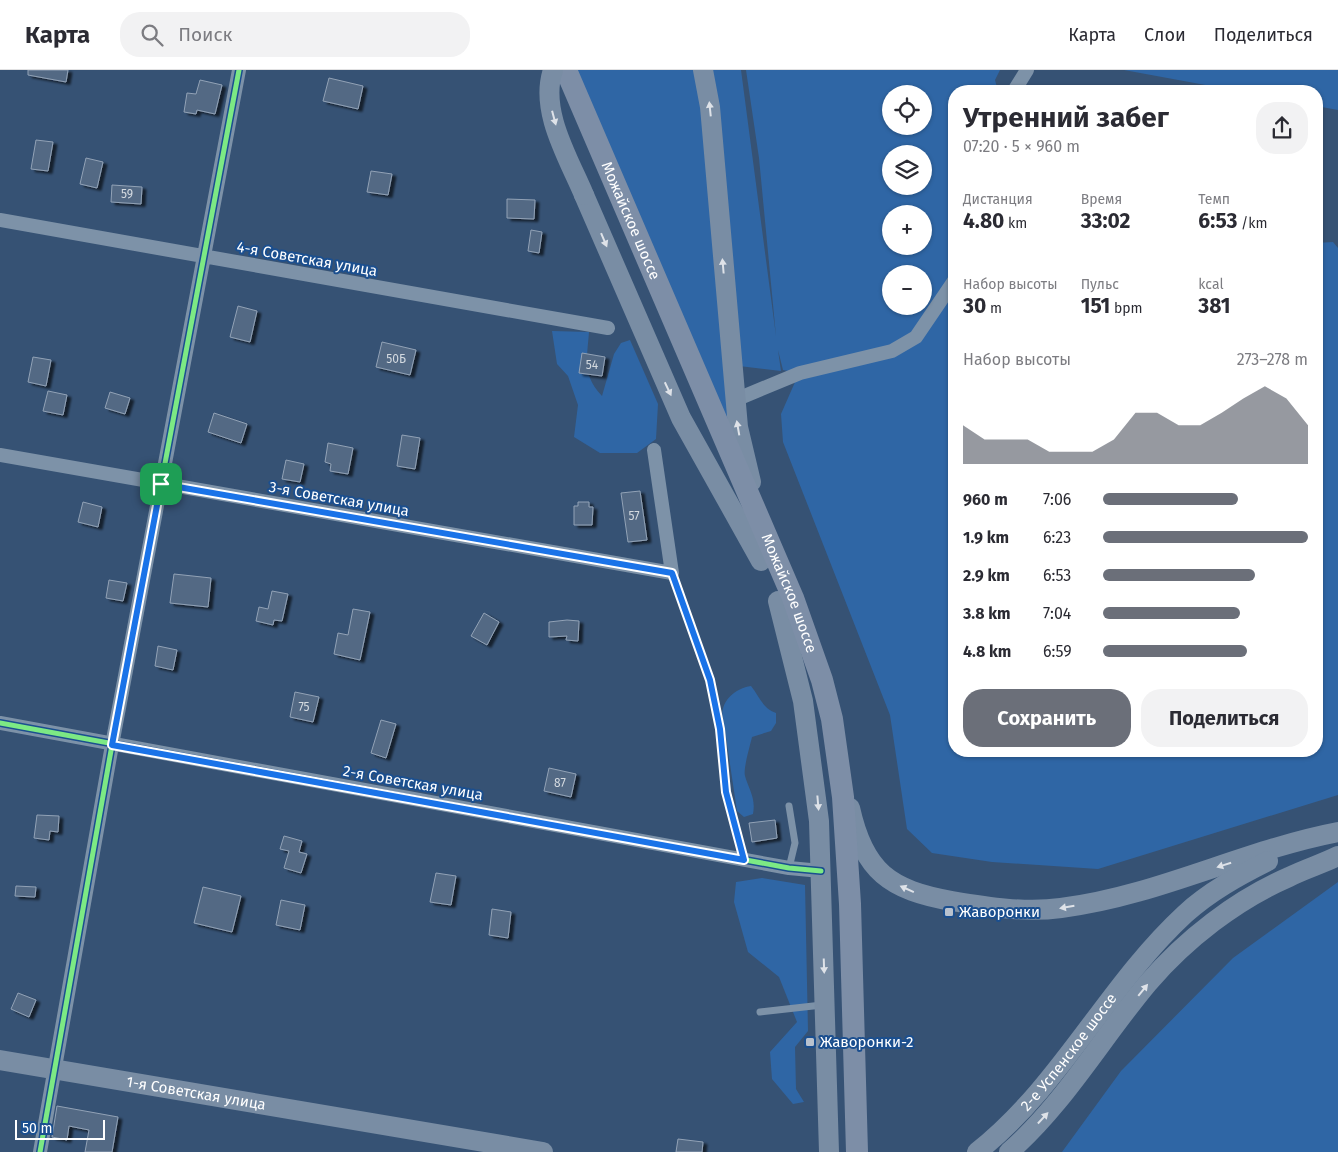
<!DOCTYPE html>
<html lang="ru">
<meta charset="utf-8">
<style>
body{margin:0;font-family:"Fira Sans",sans-serif;background:#f2f2f3;color:#2b2b33;height:100vh;display:flex;flex-direction:column;font-size:19px;white-space:nowrap}
*{box-sizing:border-box;margin:0}
p{font-size:16px;color:#7c7c81}
.icon{flex:none;width:28px;height:28px;fill:none;stroke:currentColor;stroke-width:2;stroke-linecap:round;stroke-linejoin:round}
.map{position:relative;flex:1;overflow:hidden}
.sheet{position:absolute;left:948px;top:15px;width:375px;height:672px;display:flex;flex-direction:column;background:#fff;border-radius:20px;box-shadow:0 1px 4px #0004}
.sheet>*{flex:none}
.buttons{position:absolute;left:882px;top:15px;display:grid;gap:10px}
.buttons a{display:grid;place-items:center;width:50px;height:50px;border-radius:50%;background:#fff;box-shadow:0 1px 4px #0004;font-size:25px}
.scale{position:absolute;left:15px;bottom:12px;width:90px;box-sizing:border-box;padding-left:5px;border:2px solid #fff;border-top:0;font-size:14px;line-height:18px;white-space:nowrap;color:#fff;-webkit-text-stroke:4px #1b4f8f;paint-order:stroke}
.pin{position:absolute;display:grid;place-items:center;width:42px;height:42px;color:#fff;margin:-21px;border-radius:10px;box-shadow:0 2px 8px #0006}
.round{display:grid;place-items:center;flex:none;width:52px;height:52px;border-radius:20px;background:#f2f2f3}
.headline{display:flex;align-items:center;justify-content:space-between;height:85px;padding:0 15px}
h1{font-size:28px;font-weight:700;line-height:38px}
.metrics{display:grid;grid-template-columns:repeat(3,1fr);gap:8px;height:85px;padding:5px 15px}
.metrics div{display:grid;align-content:center}
.metrics b{font-size:21px;font-weight:700}
.metrics small{font-size:14px;font-weight:400}
.metrics p{font-size:14px}
.chart{height:140px;padding:10px 15px}
.chart p{display:flex;justify-content:space-between}
.chart svg{width:100%;height:90px;margin-top:5px;fill:#6b6f79;opacity:.7}
.cta{display:flex;gap:10px;margin-top:auto;padding:10px 15px}
.cta a{flex:1;height:58px;border-radius:20px;background:#6b6f79;color:#fff;font-size:20px;font-weight:700;line-height:58px;text-align:center}
.cta a+a{background:#f2f2f3;color:#2b2b33}
ul{padding:0 15px;list-style:none;font-size:16px}
li{display:grid;grid-template-columns:80px 60px 1fr;align-items:center;height:38px}
li i{height:12px;border-radius:6px;background:#6b6f79}
header{display:flex;align-items:center;gap:30px;box-sizing:border-box;height:70px;padding:0 25px;background:#fff;border-bottom:1px solid #e1e1e2}
header strong{font-size:24px}
nav{display:flex;gap:28px;margin-inline-start:auto;font-size:18px}
.search{width:350px;height:45px;background:#f2f2f3;display:flex;align-items:center;gap:12px;box-sizing:border-box;padding:0 18px;border-radius:20px;color:#7c7c81;font-size:19px}
.map>svg:first-child{display:block}
.green{fill:#2f66a5;fill-rule:evenodd}
.building{fill:#526984;stroke:#92a2b6;filter:url(#shadow)}
.lines{fill:none;stroke-linecap:round;stroke-linejoin:round}
.service{stroke:#7d92a8;stroke-width:7}
.minor{stroke:#7d92a8;stroke-width:14}
.secondary{stroke:#798da4;stroke-width:20}
.primary{stroke:#7d8ea7;stroke-width:22}
.secondary-bridge{stroke:#798da4;stroke-width:20}
.cycleway-casing{stroke:#1b4f8f;stroke-width:8}
.cycleway{stroke:#7ce984;stroke-width:5}
.oneway{fill:#dee2e8}
.route-casing{stroke:#fff;stroke-width:10}
.route{stroke:#1a73e8;stroke-width:6}
.poi-dot{fill:#b9c2ce;stroke:#1b4f8f;stroke-width:2}
.labels{text-anchor:middle;dominant-baseline:central;stroke-width:4;stroke-linejoin:round;paint-order:stroke}
.number-label{font-size:12px;fill:#d4dae0}
.street-label{font-size:15px;fill:#fff;stroke:#1b4f8f}
.poi-label{font-size:15px;fill:#fff;stroke:#1b4f8f;text-anchor:start}
</style>
<header>
<strong>Карта</strong>
<div class="search"><svg class="icon" aria-label="search" viewBox="0 0 24 24"><circle cx="10" cy="10" r="6"/><path d="M15 15l6 6"/></svg>Поиск</div>
<nav><a>Карта</a><a>Слои</a><a>Поделиться</a></nav>
</header>
<div class="map">
<svg width="1338" height="1082" viewBox="0 0 1338 1082">
<defs>
<filter id="shadow"><feDropShadow dx="4" dy="2.5" stdDeviation="1" flood-color="#0009"/></filter>
</defs>
<rect width="100%" height="100%" fill="#365274"/>
<path class="green" d="M571,0H696L703,20L736,375Z
M711,0H741L776,266L759,88L746,0H1000L995,10L998,21H954V681H1316V173L1333,172L1338,178V725L1098,799L992,792L932,783L907,759L890,645L783,372L781,344L799,303L783,300L778,280L781,301L739,296ZM891,24H924V56H891ZM891,84H924V116H891ZM891,144H924V176H891ZM891,204H924V236H891Z
M1124,0H1338V40L1316,36V21H1238Z
M552,261L589,262C587,289 582,305 602,326L614,284L621,273L630,270L658,334L656,369L637,383H600L574,367L578,335L568,306L557,294Z
M751,616C760,627 762,638 776,643V653L771,661L752,667C750,676 743,699 745,706C749,720 756,728 753,744L744,747L737,741L724,654C717,635 732,619 751,616Z
M762,808L805,815L808,961L795,977L796,1019L804,1032L793,1034L772,1009L770,982L797,952L779,907L748,882L734,832L736,812Z
M1338,812V1082H1062L1121,1001L1233,888Z"/>
<path class="building" d="M28,0H68L66,12L28,5Z
M329,8L363,16L358,39L323,31Z
M200,10L222,15L215,44L197,40L196,44L184,42L187,23L196,24Z
M36,70L53,72L48,101L31,99Z
M86,88L103,92L97,118L80,114Z
M371,101L392,104L388,125L367,122Z
M112,115L142,117L141,134L111,132Z
M507,129L535,130L534,149L507,148Z
M531,160L542,162L539,183L528,181Z
M238,236L257,241L250,272L230,267Z
M382,272L416,280L410,305L376,297Z
M582,283L605,287L602,306L579,303Z
M33,287L51,290L46,316L28,312Z
M48,321L67,325L63,345L43,341Z
M110,322L130,328L125,344L105,338Z
M214,343L247,354L241,373L208,362Z
M402,365L420,368L415,399L397,396Z
M328,373L353,378L348,404L330,401L331,394L325,392Z
M286,390L304,394L300,412L282,409Z
M640,421L647,470L628,472L621,423Z
M83,432L102,437L98,457L78,452Z
M578,432H589V437H593L592,455H574V436H578Z
M174,504L211,508L208,537L170,533Z
M109,510L127,513L123,531L106,528Z
M272,521L288,524L282,551L274,550L273,555L256,551L259,537L268,539Z
M353,539L370,542L360,590L334,584L338,563L348,565Z
M484,543L499,552L487,575L471,566Z
M567,550L579,551L578,571L566,570L567,566L549,567V552Z
M158,576L177,580L173,600L155,596Z
M295,622L319,627L313,652L290,647Z
M381,650L396,654L386,688L371,683Z
M549,698L576,704L571,727L544,721Z
M37,745L59,746L58,762L50,761L49,770L34,768Z
M775,750L777,768L752,772L749,753Z
M284,766L302,771L299,782L307,784L301,803L284,798L289,781L280,779Z
M436,803L456,806L451,835L430,832Z
M16,816L36,817L35,827L15,826Z
M203,817L241,826L232,862L194,853Z
M281,830L305,835L300,860L276,855Z
M492,839L511,842L508,868L489,865Z
M18,923L36,930L29,947L11,939Z
M57,1036L118,1047L112,1082H85L89,1060L69,1056L67,1070L52,1067Z
M678,1069L703,1072L702,1082H676Z"/>
<g class="lines">
<path class="service" d="M672,503L710,610L720,659L727,722L744,790
M789,798L795,773L789,736
M760,942L822,935"/>
<path class="minor" d="M1014,21L1027,0
M0,150L608,258
M735,330L800,303L892,281L916,267L954,211
M0,385L672,503L654,380
M0,653L789,798L821,801
M40,1082L112,675L239,0"/>
<g class="secondary">
<path d="M703,0L710,37L738,357L751,412"/>
<path d="M584,125L681,348L761,491"/>
<path d="M778,531L803,631L819,751L829,1082"/>
<path d="M850,738C864,802 890,820 952,831C988,837 1025,843 1061,838C1157,826 1244,780 1338,762"/>
<path id="s1" d="M0,990L543,1082"/>
<path id="s2" d="M977,1082C1061,1016 1107,916 1185,844C1209,822 1238,806 1268,791"/>
<path d="M1009,1082C1064,1034 1101,969 1148,913C1186,869 1236,830 1289,807C1305,799 1322,794 1338,786"/>
</g>
<path class="primary" id="s3" d="M566,0L793,528L822,610L832,649L843,727L850,834L857,1082"/>
<path class="secondary-bridge" d="M553,0C539,41 569,89 584,125"/>
<defs>
<path id="cycleway" d="M0,653L789,798L821,801
M40,1082L112,675L239,0"/>
</defs>
<use href="#cycleway" class="cycleway-casing"/>
<use href="#cycleway" class="cycleway"/>
</g>
<defs><path id="oneway-solid" d="M-6-.8H1V-3.2L6.5 0L1 3.2V.8H-6Z" transform="scale(1.25)"/></defs>
<g class="oneway">
<use href="#oneway-solid" transform="translate(710 39) rotate(-96)"/>
<use href="#oneway-solid" transform="translate(554 48) rotate(75)"/>
<use href="#oneway-solid" transform="translate(604 170) rotate(67)"/>
<use href="#oneway-solid" transform="translate(723 196) rotate(-95)"/>
<use href="#oneway-solid" transform="translate(668 319) rotate(65)"/>
<use href="#oneway-solid" transform="translate(738 358) rotate(-100)"/>
<use href="#oneway-solid" transform="translate(818 733) rotate(85)"/>
<use href="#oneway-solid" transform="translate(1224 795) rotate(162)"/>
<use href="#oneway-solid" transform="translate(907 819) rotate(-156)"/>
<use href="#oneway-solid" transform="translate(1067 837) rotate(170)"/>
<use href="#oneway-solid" transform="translate(824 896) rotate(88)"/>
<use href="#oneway-solid" transform="translate(1143 920) rotate(-51)"/>
<use href="#oneway-solid" transform="translate(1043 1048) rotate(-47)"/>
</g>
<g class="lines">
<defs>
<path id="route" d="M161,414L672,503L710,610L720,659L726,722L744,790L112,675Z"/>
</defs>
<use href="#route" class="route-casing"/>
<use href="#route" class="route"/>
</g>
<g class="poi-dot">
<rect x="944" y="837" width="10" height="10" rx="2.5"/>
<rect x="805" y="967" width="10" height="10" rx="2.5"/>
</g>
<g class="labels">
<g class="number-label">
<text x="127" y="124">59</text>
<text x="396" y="289">50Б</text>
<text x="592" y="295">54</text>
<text x="634" y="446">57</text>
<text x="304" y="637">75</text>
<text x="560" y="713">87</text>
</g>
<g class="street-label">
<text stroke="none"><textPath href="#s3" startOffset="164">Можайское шоссе</textPath></text>
<text transform="translate(307 189) rotate(10)">4-я Советская улица</text>
<text transform="translate(339 429) rotate(10)">3-я Советская улица</text>
<text stroke="none"><textPath href="#s3" startOffset="569">Можайское шоссе</textPath></text>
<text transform="translate(413 713) rotate(10)">2-я Советская улица</text>
<text stroke="none"><textPath href="#s2" startOffset="136">2-е Успенское шоссе</textPath></text>
<text stroke="none"><textPath href="#s1" startOffset="199">1-я Советская улица</textPath></text>
</g>
<g class="poi-label">
<text x="959" y="842">Жаворонки</text>
<text x="820" y="972">Жаворонки-2</text>
</g>
</g>
</svg>
<div class="buttons">
<a><svg class="icon" aria-label="locate" viewBox="0 0 24 24"><circle cx="12" cy="12" r="6"/><path d="M12 2v4M12 18v4M2 12h4M18 12h4"/></svg></a>
<a><svg class="icon" aria-label="layers" viewBox="0 0 24 24"><path d="M12 4l9 5-9 5-9-5zM3 14l9 5 9-5"/></svg></a>
<a>+</a>
<a>−</a>
</div>
<div class="scale">50 m</div>
<div class="pin" style="left:161px;top:414px;background:#1e9e55"><svg class="icon" aria-label="arrive" viewBox="0 0 24 24"><path d="M6 21V4h12l-3 4 3 4H6"/></svg></div>
<section class="sheet">
<div class="headline"><div><h1>Утренний забег</h1><p>07:20 · 5 × 960 m</p></div><a class="round"><svg class="icon" aria-label="share" viewBox="0 0 24 24"><path d="M12 15V3M7 8l5-5 5 5M5 13v7h14v-7"/></svg></a></div>
<div class="metrics">
<div><p>Дистанция</p><b>4.80<small> km</small></b></div>
<div><p>Время</p><b>33:02</b></div>
<div><p>Темп</p><b>6:53<small> /km</small></b></div>
</div>
<div class="metrics">
<div><p>Набор высоты</p><b>30<small> m</small></b></div>
<div><p>Пульс</p><b>151<small> bpm</small></b></div>
<div><p>kcal</p><b>381</b></div>
</div>
<div class="chart"><p><span>Набор высоты</span>273–278 m</p>
<svg viewBox="0 0 160 44" preserveAspectRatio="none"><path d="M0 44V25L10 32L20 32L30 32L40 38L50 38L60 38L70 32L80 19L90 19L100 25L110 25L120 19L130 12L140 6L150 12L160 25V44z"/></svg>
</div>
<ul>
<li><b>960 m</b>7:06<i style="width:66%"></i></li>
<li><b>1.9 km</b>6:23<i style="width:100%"></i></li>
<li><b>2.9 km</b>6:53<i style="width:74%"></i></li>
<li><b>3.8 km</b>7:04<i style="width:67%"></i></li>
<li><b>4.8 km</b>6:59<i style="width:70%"></i></li>
</ul>
<div class="cta"><a>Сохранить</a><a>Поделиться</a></div>
</section>
</div>
